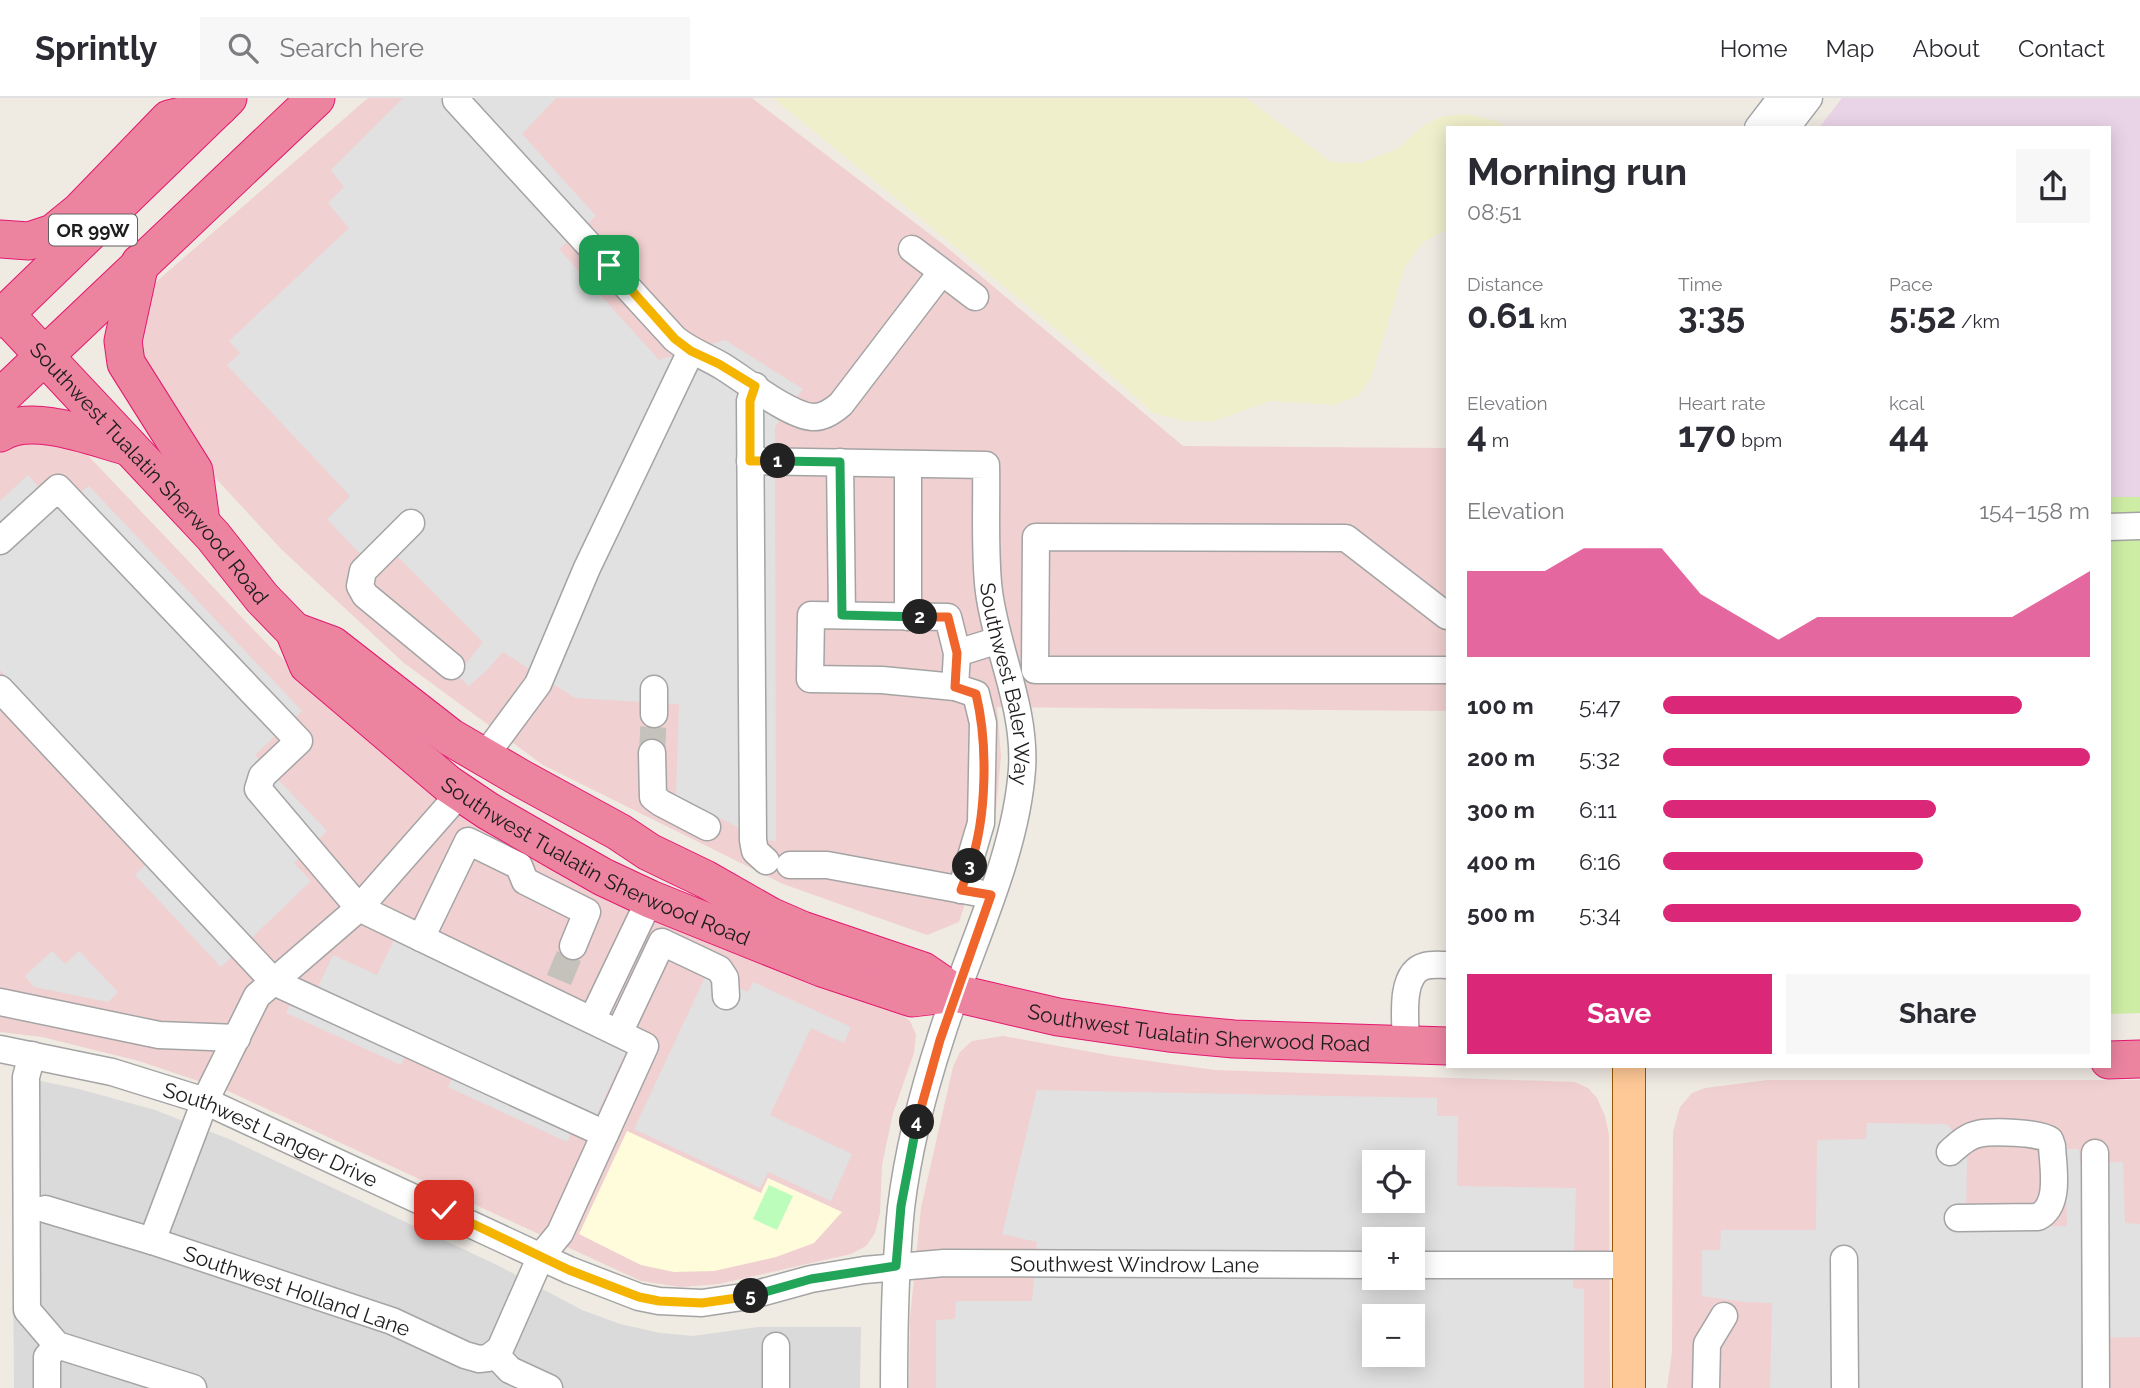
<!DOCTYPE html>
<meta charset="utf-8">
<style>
body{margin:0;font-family:Raleway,sans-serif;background:#f7f7f7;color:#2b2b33;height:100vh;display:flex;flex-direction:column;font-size:26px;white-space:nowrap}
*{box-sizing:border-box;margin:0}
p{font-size:23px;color:#7c7c81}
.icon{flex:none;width:38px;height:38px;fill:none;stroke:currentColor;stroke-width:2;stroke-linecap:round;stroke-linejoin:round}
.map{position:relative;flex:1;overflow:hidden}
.sheet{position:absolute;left:1446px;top:28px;width:665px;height:942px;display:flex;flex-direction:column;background:#fff;border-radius:0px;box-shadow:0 4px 18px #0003}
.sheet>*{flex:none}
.tools{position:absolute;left:1362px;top:1052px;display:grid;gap:14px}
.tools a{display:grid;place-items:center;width:63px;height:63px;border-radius:0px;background:#fff;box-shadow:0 4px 18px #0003;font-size:35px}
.pin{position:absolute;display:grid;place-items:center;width:60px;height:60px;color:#fff;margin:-30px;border-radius:14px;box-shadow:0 4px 10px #0006}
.km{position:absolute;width:35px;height:35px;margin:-18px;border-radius:50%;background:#222;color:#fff;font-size:19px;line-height:35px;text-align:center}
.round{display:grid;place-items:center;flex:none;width:74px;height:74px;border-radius:0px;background:#f7f7f7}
.headline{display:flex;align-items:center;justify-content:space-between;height:119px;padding:0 21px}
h1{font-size:38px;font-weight:700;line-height:52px}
.figures{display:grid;grid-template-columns:repeat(3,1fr);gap:10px;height:119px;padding:7px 21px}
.figures div{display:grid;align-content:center}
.figures b{font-size:35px;font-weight:700}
.figures small{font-size:19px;font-weight:400}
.figures p{font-size:19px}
.chart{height:196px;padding:14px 21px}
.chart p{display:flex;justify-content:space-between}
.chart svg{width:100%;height:126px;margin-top:7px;fill:#db2777;opacity:.7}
.button{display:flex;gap:14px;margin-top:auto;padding:14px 21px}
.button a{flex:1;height:80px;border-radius:0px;background:#db2777;color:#fff;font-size:28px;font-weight:700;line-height:80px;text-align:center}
.button a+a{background:#f7f7f7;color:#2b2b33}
ul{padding:0 21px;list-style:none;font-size:23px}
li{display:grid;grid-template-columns:112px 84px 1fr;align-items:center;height:52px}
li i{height:18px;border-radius:9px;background:#db2777}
header{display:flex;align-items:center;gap:42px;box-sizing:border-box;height:98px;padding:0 35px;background:#fff;border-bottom:2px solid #e1e1e2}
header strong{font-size:33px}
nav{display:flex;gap:38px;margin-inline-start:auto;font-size:24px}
.search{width:490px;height:63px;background:#f7f7f7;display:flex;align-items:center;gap:18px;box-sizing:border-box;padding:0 24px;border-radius:0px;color:#7c7c81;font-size:26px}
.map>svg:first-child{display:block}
.residential{fill:#dbdada}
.commercial{fill:#f1d0d1;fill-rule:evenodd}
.industrial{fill:#e9d4e7}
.education{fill:#fffcdb}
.farmland{fill:#efefcc}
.grass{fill:#ceeda4}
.park{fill:#bcfdbb}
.parking{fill:#e1e1e1;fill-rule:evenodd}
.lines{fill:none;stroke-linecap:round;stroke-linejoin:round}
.minor-tunnel{stroke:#c5c1bb;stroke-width:26;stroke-dasharray:26 13;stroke-linecap:butt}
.minor-casing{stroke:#a4a4a4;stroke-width:29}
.major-casing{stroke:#965800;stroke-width:34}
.highway-casing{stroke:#e4186f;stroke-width:39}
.minor{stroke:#fff;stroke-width:26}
.major{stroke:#ffc997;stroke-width:32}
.highway{stroke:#ec84a0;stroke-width:37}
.split-1-casing{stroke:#fff;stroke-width:14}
.split-2-casing{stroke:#fff;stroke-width:14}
.split-3-casing{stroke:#fff;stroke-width:14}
.split-4-casing{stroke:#fff;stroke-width:14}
.split-5-casing{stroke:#fff;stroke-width:14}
.split-6-casing{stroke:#fff;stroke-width:14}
.split-1{stroke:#f5b400;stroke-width:9}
.split-2{stroke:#22a559;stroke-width:9}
.split-3{stroke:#f0652b;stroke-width:9}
.split-4{stroke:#f0652b;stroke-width:9}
.split-5{stroke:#22a559;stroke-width:9}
.split-6{stroke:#f5b400;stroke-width:9}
.labels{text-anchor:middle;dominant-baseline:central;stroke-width:5;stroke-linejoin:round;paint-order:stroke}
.shield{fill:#fff;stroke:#616161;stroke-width:2}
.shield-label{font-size:19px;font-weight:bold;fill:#1d1d1d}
.street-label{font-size:21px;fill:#1d1d1d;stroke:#fff}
</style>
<header>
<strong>Sprintly</strong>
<div class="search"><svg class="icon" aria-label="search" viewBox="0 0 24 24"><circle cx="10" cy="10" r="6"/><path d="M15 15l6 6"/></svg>Search here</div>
<nav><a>Home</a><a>Map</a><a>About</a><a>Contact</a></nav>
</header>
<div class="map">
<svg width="2140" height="1290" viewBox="0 0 2140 1290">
<rect width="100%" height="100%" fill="#efeae2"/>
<path class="residential" d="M12,977L79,991L155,1012L229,1041L497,1167L582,1212L620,1226L660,1235L693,1238L758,1229H861L860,1290H14Z"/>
<path class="commercial" d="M368,0H752L944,147L1183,348L1447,350V613L997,609L1001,658L996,712L959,824L927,837L783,786L543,667L404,565L282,452L173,334L120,237L142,196Z
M13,340L78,347L272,551L343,614L420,675L900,915L910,923L916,937L914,955L893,1015L882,1067L880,1115L875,1135L866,1148L851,1156L719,1186L680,1189L641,1183L228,993L139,963L42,939L0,934V348Z
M1003,938L1113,958L1215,972L1574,984L1588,990L1597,1000L1605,1018L1609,1037L1610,1290H909L910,1220L921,1110L953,969L960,954L972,943ZM1374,1064H1412V1102H1374ZM1374,1141H1412V1180H1374ZM1374,1218H1412V1256H1374Z
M1768,982H2140V1290H1667L1672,1254L1673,1034L1680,1009L1692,995L1705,990Z"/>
<path class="industrial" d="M1842,0H2140V399H2109V30H1819Z"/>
<path class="education" d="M627,1033L761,1095L768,1080L842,1114L814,1145L776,1159L714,1173L674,1174L641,1167L579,1136Z"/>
<path class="farmland" d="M773,0H1246L1331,64L1360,65L1397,51L1423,28L1443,18L1466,16L1493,22L1510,30H1447V132L1423,144L1405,169L1371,280L1359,297L1334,307L1270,303L1211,324L1185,323L1153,315L1095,263Z"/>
<path class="grass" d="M2109,399H2140V915L2109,916Z"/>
<path class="park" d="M769,1087L793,1098L777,1132L753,1121Z"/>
<path class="parking" d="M403,0H556L522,36L596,118L559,151L659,262L725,242L803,291L775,329L776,743L762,742L676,697L679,606L575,600L503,554L487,572L469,588L457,577L483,544L382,443L363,459L327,421L350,398L227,267L240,255L229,243L349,130L328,105L344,89L331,72Z
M28,377L39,390L65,382L81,394L89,388L302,613L255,657L327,733L294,765L311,783L221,869L135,777L165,748L0,572V403Z
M394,842L628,949L595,1020L581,1014L567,1044L448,989L463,957L415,936L401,967L286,915L292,901L309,908L333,857L377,877Z
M52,853L65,866L79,853L118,894L108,904L34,889L25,878Z
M707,875L748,894L753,884L851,929L844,945L811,930L770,1017L852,1056L831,1103L768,1074L760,1090L634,1031Z
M1037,992L1437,1000V1018H1458L1457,1088L1576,1090L1573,1190L1584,1191V1290H936V1222L955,1221L956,1203H1032L1037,1144L1002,1136ZM1374,1064H1412V1102H1374ZM1374,1141H1412V1180H1374ZM1374,1218H1412V1256H1374Z
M1867,1025L1947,1026L1967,1052L1966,1130L2067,1128L2065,1051H2079L2080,1065L2123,1064L2125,1125L2140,1126V1239L2081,1240V1290H1770L1772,1205L1744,1204L1702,1198V1152H1720L1721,1132H1816L1817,1042L1866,1041Z"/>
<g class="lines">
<path class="minor-tunnel" d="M652,655L654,616
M559,882L573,848"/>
<defs>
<g id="minor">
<path d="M458,0L456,2L675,241C690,253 707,259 722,268C745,282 788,317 812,319C823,320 833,313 841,306L941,175"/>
<path d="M1758,30L1781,0"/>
<path d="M1786,30L1809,0"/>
<path d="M912,151L975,199"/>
<path d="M755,288L750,303L753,742L755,753L766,763"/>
<path id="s1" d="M750,363L986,367C987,407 984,456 989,494C997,554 1026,610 1022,671C1016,760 967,855 941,939C923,994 908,1052 901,1110C895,1170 894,1230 894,1290"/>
<path d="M840,364L842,517"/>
<path d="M908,366V519"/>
<path d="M411,425L363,473L360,488L365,497L451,568"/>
<path d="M2109,429L2140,428"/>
<path d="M0,443L58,390L299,643L262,678L258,691L359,810L645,948L560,1135L541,1158L500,1251L488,1260L479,1261L465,1257L392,1223L152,1143L205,1003L257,898L359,810L461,694"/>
<path d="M1447,518L1346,440L1036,439L1035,572H1447"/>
<path d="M957,555L955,589L882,582L810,581L811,517L948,519L957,555L999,542"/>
<path d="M955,589L976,596L983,625L981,725L961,792"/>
<path d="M0,591L274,884L605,1036"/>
<path d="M654,616V591"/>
<path d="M652,655L653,699L661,705L707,729"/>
<path d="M484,659L538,586L587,470L691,253"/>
<path d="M790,767H827L979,795"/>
<path d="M421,840L468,743L519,768L525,783L587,814L573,848"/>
<path d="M0,904L159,937L237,940"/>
<path d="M592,922L650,801"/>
<path d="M619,935L662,844L719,871L725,880L726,898"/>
<path d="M1406,947C1406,925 1398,875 1425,868C1432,866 1440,867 1447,867"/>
<path id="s2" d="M0,951L112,974L205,1003L569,1172L639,1199L659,1203L702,1205L749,1198L811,1181L864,1172L944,1165L1374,1167"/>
<path d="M32,957L26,979L27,1212L57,1247L193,1290"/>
<path d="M1950,1054C1958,1047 1967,1038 1978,1036C1992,1033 2039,1034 2050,1042L2052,1048C2053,1070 2061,1107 2038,1119L1958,1120"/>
<path d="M2095,1055L2096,1290"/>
<path d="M45,1111L152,1143"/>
<path d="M1844,1161L1845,1290"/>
<path d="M1412,1167H1629"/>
<path d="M495,1256L510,1272L549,1290"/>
<path d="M47,1290V1259L57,1247"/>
<path d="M776,1290V1248"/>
<path d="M1706,1290L1707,1246L1724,1218"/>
</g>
<path id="major" d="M1629,968V1290"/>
<g id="highway">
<path d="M0,141L29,143L53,135L80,113L169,21L219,9"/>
<path d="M140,165L123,243L126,265L194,373L201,424"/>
<path id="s3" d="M5,216L213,438L262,500L294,533L308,567L448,686L488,713L559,754L603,779L650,801L822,870L912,900L955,895"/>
<path d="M0,221L228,0"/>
<path d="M0,300L316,0"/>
<path d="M0,335C32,314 95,340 129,349"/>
<path id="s4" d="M294,533L332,547L450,639L522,681L619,734L649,754L705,781L770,818L802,832L923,873L955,895L1058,919L1169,935L1234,941L1447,948"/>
<path d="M2109,962L2140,961"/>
</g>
</defs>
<use href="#minor" class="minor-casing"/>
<use href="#major" class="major-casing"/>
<use href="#highway" class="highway-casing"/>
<use href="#minor" class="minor"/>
<use href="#major" class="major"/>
<use href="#highway" class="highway"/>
</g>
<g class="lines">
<defs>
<path id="split-1" d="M609,167L675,241L691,253L719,266L755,288L750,303V363H778"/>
<path id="split-2" d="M778,363L840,364L842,517L920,519"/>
<path id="split-3" d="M920,519H948L957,555L955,589L976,596C988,646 987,719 970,768"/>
<path id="split-4" d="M917,1024L940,942L991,797L961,792L970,768"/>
<path id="split-5" d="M751,1198L811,1181L896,1168L901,1108L917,1024"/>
<path id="split-6" d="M444,1112L569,1172L639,1199L659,1203L702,1205L751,1198"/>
</defs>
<use href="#split-1" class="split-1-casing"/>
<use href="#split-2" class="split-2-casing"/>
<use href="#split-3" class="split-3-casing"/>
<use href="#split-4" class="split-4-casing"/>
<use href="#split-5" class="split-5-casing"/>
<use href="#split-6" class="split-6-casing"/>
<use href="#split-1" class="split-1"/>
<use href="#split-2" class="split-2"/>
<use href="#split-3" class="split-3"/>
<use href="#split-4" class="split-4"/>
<use href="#split-5" class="split-5"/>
<use href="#split-6" class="split-6"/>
</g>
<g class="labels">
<rect class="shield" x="49" y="116.5" width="88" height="31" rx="5"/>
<g class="shield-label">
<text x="93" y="132">OR 99W</text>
</g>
<g class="street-label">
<text stroke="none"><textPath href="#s3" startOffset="215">Southwest Tualatin Sherwood Road</textPath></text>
<text stroke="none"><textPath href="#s1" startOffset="457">Southwest Baler Way</textPath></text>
<text stroke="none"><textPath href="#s3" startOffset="817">Southwest Tualatin Sherwood Road</textPath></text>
<text stroke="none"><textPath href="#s4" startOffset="1006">Southwest Tualatin Sherwood Road</textPath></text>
<text stroke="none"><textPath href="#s2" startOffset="285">Southwest Langer Drive</textPath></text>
<text stroke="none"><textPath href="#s2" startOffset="1188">Southwest Windrow Lane</textPath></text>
<text transform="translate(297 1193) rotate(19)">Southwest Holland Lane</text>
</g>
</g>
</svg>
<div class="tools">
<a><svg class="icon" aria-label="locate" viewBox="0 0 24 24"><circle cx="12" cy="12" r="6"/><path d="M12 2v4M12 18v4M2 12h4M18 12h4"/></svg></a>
<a>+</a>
<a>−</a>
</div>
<div class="pin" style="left:609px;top:167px;background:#1e9e55"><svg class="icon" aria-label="arrive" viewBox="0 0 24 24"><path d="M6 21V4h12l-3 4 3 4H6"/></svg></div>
<div class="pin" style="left:444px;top:1112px;background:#d93025"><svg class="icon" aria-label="check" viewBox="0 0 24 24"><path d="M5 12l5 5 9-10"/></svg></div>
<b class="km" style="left:778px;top:363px">1</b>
<b class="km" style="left:920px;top:519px">2</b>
<b class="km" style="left:970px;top:768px">3</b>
<b class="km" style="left:917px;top:1024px">4</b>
<b class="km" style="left:751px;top:1198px">5</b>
<section class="sheet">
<div class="headline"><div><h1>Morning run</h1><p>08:51</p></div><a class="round"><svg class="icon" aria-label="share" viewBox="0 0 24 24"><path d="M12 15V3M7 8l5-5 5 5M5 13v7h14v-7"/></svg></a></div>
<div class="figures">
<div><p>Distance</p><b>0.61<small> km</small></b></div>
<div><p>Time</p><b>3:35</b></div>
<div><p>Pace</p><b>5:52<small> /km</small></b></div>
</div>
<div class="figures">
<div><p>Elevation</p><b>4<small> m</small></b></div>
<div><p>Heart rate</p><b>170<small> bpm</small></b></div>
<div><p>kcal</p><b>44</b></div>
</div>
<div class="chart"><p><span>Elevation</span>154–158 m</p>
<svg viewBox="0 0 160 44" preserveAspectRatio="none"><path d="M0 44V14L10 14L20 14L30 6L40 6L50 6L60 22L70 30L80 38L90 30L100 30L110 30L120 30L130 30L140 30L150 22L160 14V44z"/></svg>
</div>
<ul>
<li><b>100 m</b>5:47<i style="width:84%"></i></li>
<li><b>200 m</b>5:32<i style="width:100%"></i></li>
<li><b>300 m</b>6:11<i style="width:64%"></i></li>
<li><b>400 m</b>6:16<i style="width:61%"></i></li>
<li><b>500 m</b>5:34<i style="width:98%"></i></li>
</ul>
<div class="button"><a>Save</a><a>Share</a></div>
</section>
</div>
